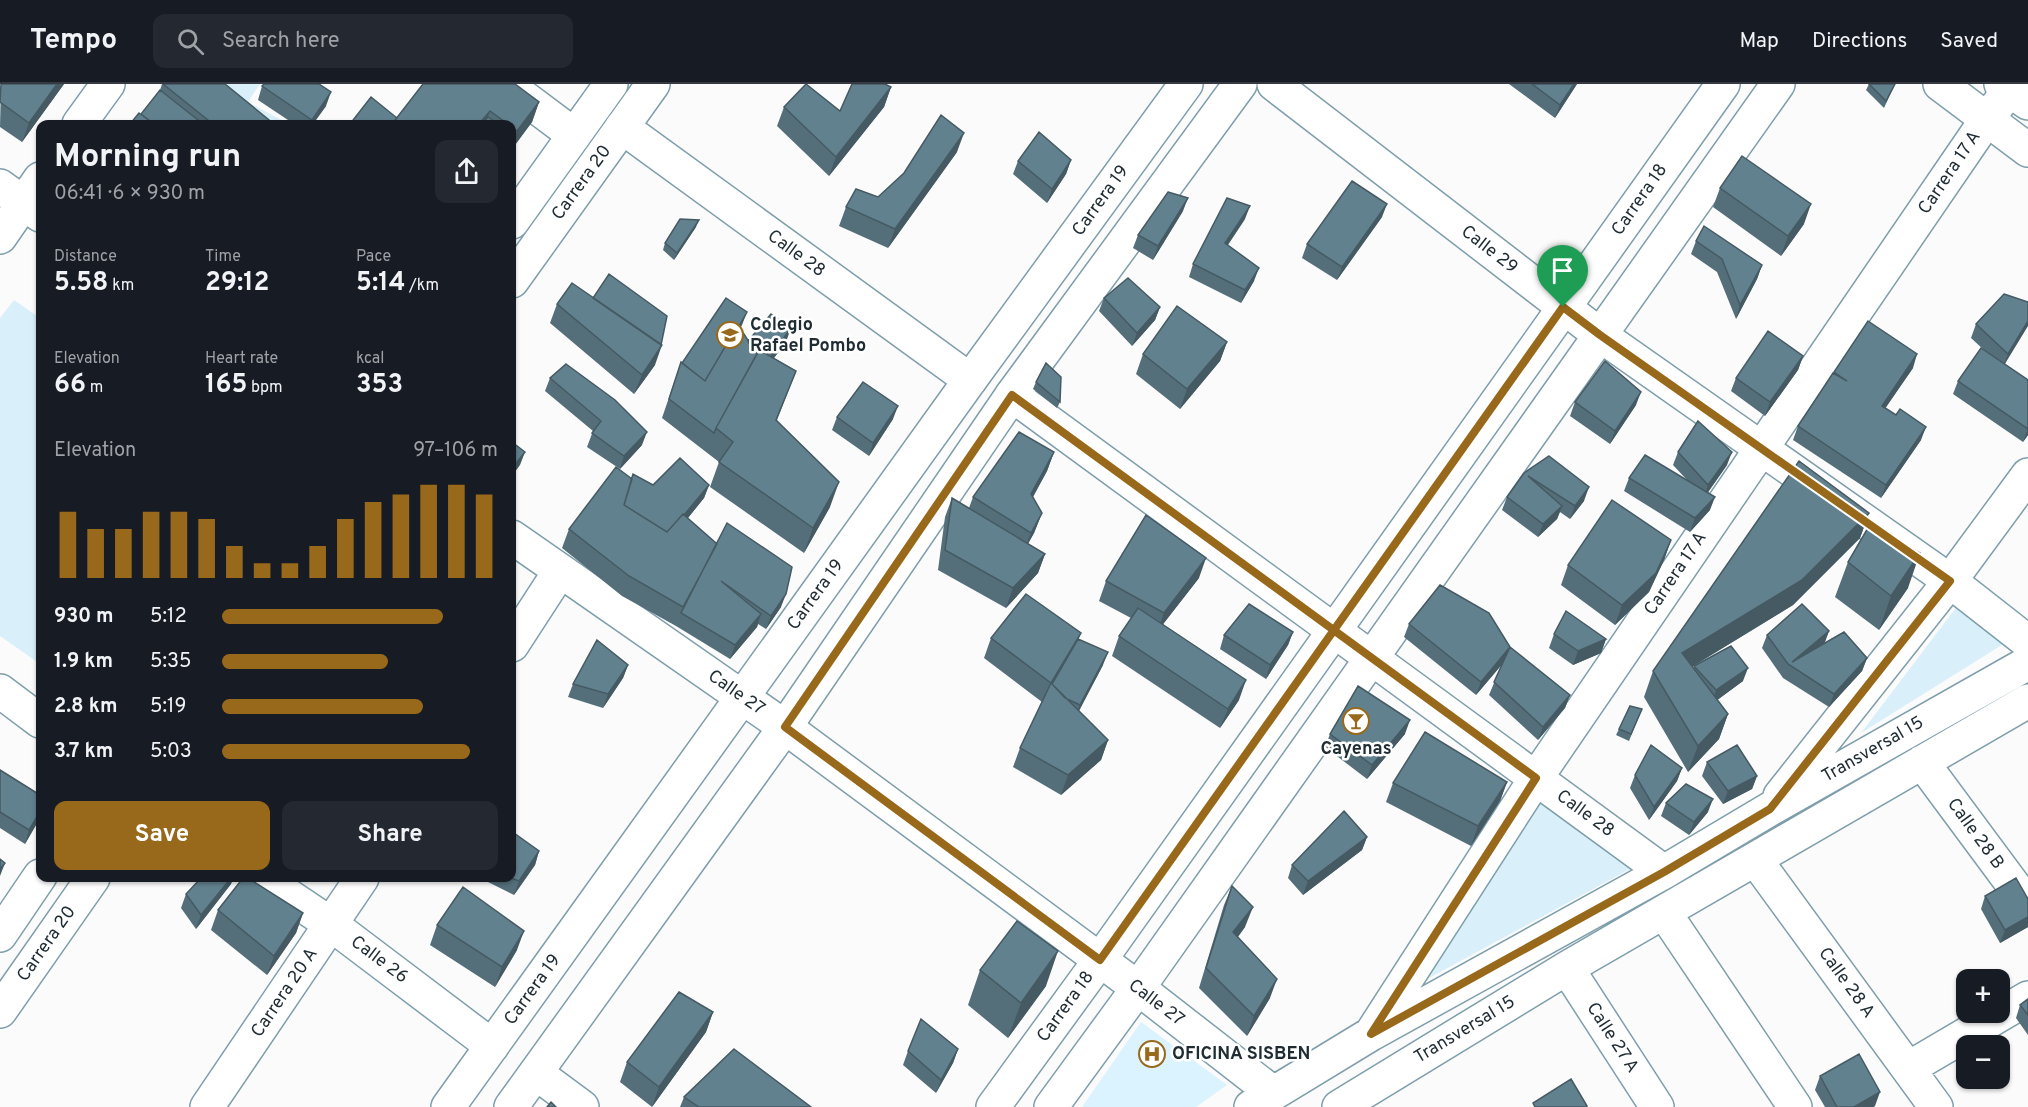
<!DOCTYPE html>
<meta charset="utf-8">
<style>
body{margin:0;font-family:Overpass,sans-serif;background:#242831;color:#f1f3f6;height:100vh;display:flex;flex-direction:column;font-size:22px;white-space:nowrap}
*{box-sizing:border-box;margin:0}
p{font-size:20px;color:#9ea1a6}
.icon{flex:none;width:33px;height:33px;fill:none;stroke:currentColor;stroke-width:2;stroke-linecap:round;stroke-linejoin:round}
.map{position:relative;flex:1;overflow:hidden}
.drawer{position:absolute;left:36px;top:36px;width:480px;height:762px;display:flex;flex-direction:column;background:#171b24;border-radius:12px;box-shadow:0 2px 4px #0004}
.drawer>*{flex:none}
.fabs{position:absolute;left:1956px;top:885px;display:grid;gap:12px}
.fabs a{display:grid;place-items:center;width:54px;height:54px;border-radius:12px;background:#171b24;box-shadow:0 2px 4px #0004;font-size:30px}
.pin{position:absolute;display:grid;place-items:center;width:51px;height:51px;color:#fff;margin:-62px -26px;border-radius:50% 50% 50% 0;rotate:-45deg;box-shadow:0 0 6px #0007}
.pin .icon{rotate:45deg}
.round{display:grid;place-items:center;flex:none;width:63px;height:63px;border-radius:12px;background:#242831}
.summary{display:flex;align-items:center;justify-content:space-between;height:102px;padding:0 18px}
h1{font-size:33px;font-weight:700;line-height:45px}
.figures{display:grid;grid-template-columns:repeat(3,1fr);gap:9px;height:102px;padding:6px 18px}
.figures div{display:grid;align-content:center}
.figures b{font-size:26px;font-weight:700}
.figures small{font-size:16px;font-weight:400}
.figures p{font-size:16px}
.chart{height:168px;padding:12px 18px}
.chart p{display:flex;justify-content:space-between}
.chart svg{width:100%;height:108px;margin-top:6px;stroke:#98691a;stroke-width:6}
.button{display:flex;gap:12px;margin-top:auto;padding:12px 18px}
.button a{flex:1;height:69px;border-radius:12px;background:#98691a;color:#fff;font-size:24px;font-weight:700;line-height:69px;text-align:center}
.button a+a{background:#242831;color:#f1f3f6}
ul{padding:0 18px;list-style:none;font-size:20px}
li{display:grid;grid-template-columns:96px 72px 1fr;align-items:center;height:45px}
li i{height:15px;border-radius:8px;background:#98691a}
header{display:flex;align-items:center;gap:36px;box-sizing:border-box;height:84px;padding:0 30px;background:#171b24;border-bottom:2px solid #363941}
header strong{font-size:28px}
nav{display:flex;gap:33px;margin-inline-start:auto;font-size:21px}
.search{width:420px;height:54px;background:#242831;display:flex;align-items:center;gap:15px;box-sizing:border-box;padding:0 21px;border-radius:12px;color:#9ea1a6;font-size:22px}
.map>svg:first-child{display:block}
.built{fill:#daf3fe}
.green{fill:#d9f0fa}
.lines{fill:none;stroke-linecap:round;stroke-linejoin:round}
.minor-casing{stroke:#7e9eab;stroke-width:36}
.major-casing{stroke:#7e9eab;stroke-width:36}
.minor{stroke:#fff;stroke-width:33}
.major{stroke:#fff;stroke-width:33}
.wall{fill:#546f7a}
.shaded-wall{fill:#455a63}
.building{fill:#62818e;stroke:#455a63;stroke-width:1.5}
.route-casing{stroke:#fff;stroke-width:12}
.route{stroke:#98691a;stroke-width:8}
.labels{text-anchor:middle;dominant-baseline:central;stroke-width:5;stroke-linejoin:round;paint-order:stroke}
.street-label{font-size:18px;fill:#1f2c32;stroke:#fff}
.poi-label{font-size:18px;font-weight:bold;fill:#1f2c32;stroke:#fff;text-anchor:start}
</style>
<header>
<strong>Tempo</strong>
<div class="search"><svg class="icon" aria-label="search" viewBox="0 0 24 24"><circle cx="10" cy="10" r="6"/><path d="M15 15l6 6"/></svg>Search here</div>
<nav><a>Map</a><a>Directions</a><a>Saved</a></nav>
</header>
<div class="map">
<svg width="2028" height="1023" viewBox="0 0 2028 1023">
<rect width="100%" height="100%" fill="#fbfbfb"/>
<path class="built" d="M1141,938L1227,1001L1196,1023H1082Z"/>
<path class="green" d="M206,0H260L248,18L289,40H258Z
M14,216L40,234V580L0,552V234Z
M1961,517L2013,554L1861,649Z
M1545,708L1641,779L1407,906Z"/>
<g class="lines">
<defs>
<path id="minor" d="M506,0L574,51
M1274,0L1600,251L1950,497L2028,558
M79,40L108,0
M622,43L970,296
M0,102L40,131
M0,153L40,95
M1012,311L1664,788
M512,453L785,643L1138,904L1273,1009
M512,561L560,487
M0,607L40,637
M1922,678L2028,821
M1780,712L1950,497L2028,391
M1755,775L1936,1023
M262,794L332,841L492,962
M1664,828L1795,1023
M1567,884L1657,1023
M1371,950L1536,694L1987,35L2014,0
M1909,984L2028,914
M536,989L582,1023
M207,1023L362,794
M993,1023L1100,876L1723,0
M1051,1023L1138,904L1778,0
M1251,1023L1371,950L1664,788L1770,725L2028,579
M1339,1023L1567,884L2028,617"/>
<path id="major" d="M1940,0L2028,66
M2001,0L2028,19
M512,138L611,0
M512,197L653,0
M0,851L40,792
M0,927L93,794
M448,1023L970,296L1186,0
M511,1023L785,643L1012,311L1240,0"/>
</defs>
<use href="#minor" class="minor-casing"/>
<use href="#major" class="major-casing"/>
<use href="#minor" class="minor"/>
<use href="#major" class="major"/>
</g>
<path class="wall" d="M1,0H64L22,58L0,43Z
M162,0H225L274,40H130L141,30L160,6Z
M1509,0H1577L1555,34Z
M1869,0H1895L1884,24L1866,6Z
M262,2L326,22L313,40H294L258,16Z
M891,3L884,23L829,92L777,42L784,23L840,27Z
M539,18L532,38L512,65V40H350Z
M957,68L888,164L839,142L846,123L878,113Z
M1071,76L1066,90L1047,119L1013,90L1018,77Z
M1720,104L1804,140L1781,172L1713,123Z
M1183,127L1153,176L1133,164L1138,151Z
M1382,133L1337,196L1302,174L1307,160Z
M1245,135L1228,161L1254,197L1241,219L1189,193L1193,180Z
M696,143L674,176L663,166L665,159Z
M1696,157L1762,181L1757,195L1736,235L1717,188L1691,170Z
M1104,214L1160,223L1155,236L1132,262L1099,227Z
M2028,218L2005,280L2028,296V351L2023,358L1953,310L1958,297L1984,266L1971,254L1976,240Z
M557,220L655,281L634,310L550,239Z
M747,228L740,244L748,257L786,258L774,274L796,287L777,336L830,423L804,469L710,403L719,378L662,334L681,278L682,279Z
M1227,258L1220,277L1180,325L1136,290L1143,270Z
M1803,272L1798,286L1765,332L1731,307L1736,294Z
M1913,284L1885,324L1921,356L1881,414L1793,356L1798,342L1834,288Z
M550,294L642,361L620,385L587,363L593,347L545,307Z
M1036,298L1060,318L1057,324L1033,305Z
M1575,318L1636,321L1610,360L1570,332Z
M837,333L893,335L869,372L832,346Z
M1054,368L1047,387L1033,413L1042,429L1034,449L1028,460L1045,470L1038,489L1006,524L938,486L945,433L952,414L969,424L973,413Z
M1678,368L1727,381L1708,408L1710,426L1690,448L1624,407L1629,394L1687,396L1673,381Z
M1524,389L1584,417L1570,435L1560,428L1557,435L1538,453L1502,426L1507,413Z
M631,395L653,401H709L704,414L688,434L781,523L766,545L758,540L757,543L730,575L676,542L622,512L562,464L569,445Z
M1869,429L1860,454L1793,521L1692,583L1694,585V582L1743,597L1717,616L1728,630L1719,655L1688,688L1644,613L1653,587Z
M1671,456L1664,476L1649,508L1615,541L1561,501L1568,481Z
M1848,478L1908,504L1879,546L1835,513Z
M1199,494L1163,540L1239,616L1220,644L1112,572L1119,552L1131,534L1099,517L1106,497Z
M1409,540L1510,563L1570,611L1565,624L1538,656L1489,611L1502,580L1476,611L1404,553Z
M1829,547L1824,559L1867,574L1862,587L1829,623L1783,594L1762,564L1767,551Z
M1293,548L1288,561L1266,595L1220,565L1224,551Z
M1554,550L1606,555L1601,569L1573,581L1549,564Z
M991,554L1078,555L1103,581L1079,627L1108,656L1101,676L1061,711L1013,683L1020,664L1042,618L984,574Z
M628,581L623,594L603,624L568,613L573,600Z
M1642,625L1629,657L1616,651L1619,645Z
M1330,650H1405L1367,695L1325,663Z
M1707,678L1757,692L1752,705L1723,720L1702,692Z
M1682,684L1677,697L1649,736L1630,704L1635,691Z
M0,686L40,734L25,760L0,744Z
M1507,698L1500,717L1471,762L1386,718L1393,699Z
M1666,719L1708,728L1689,751L1661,732Z
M1367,753L1362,766L1303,811L1288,794L1292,781Z
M539,767L535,781L514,811L488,798L490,794H512Z
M231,800L196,845L181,824L186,810Z
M1232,802L1245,843L1238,853L1270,914L1247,952L1199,904L1224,821Z
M1985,812L2028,815V843L2000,859L1981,825Z
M218,826L303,829L296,849L267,891L211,846Z
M437,841L517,866L495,903L430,861Z
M980,886L1046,902L1008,954L968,921Z
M2028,915V951L2016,934L2020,921Z
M713,928L706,948L652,1023L620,998L627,978Z
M958,965L953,979L936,1009L903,981L908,967Z
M1820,992L1875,1022L1873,1023H1825L1815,1006Z
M684,1013L811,1023H680Z"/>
<path class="shaded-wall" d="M57,0H64L22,58L29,39Z
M1574,0H1577L1555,34L1560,21Z
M891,3L884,23L829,92L836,73Z
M331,8L326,22L313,40H310L312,36Z
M539,18L532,38L512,65V58L515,54L517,47Z
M490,27L485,40H479Z
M964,49L957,68L888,164L895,145Z
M1071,76L1066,90L1047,119L1052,105Z
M1188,114L1183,127L1153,176L1158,162Z
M1387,120L1382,133L1337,196L1342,183Z
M1811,120L1804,140L1781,172L1788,152Z
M1250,122L1245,135L1220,172L1225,159Z
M699,136L696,143L674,176L677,169Z
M1762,181L1757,195L1736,235L1740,221Z
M1259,184L1254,197L1241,219L1245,206Z
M1160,223L1155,236L1132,262L1137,249Z
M747,228L742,241L698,317Z
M2028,237V242L2003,283L2008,270Z
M791,244L786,258L767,283L772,270Z
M1227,258L1220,277L1180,325L1187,305Z
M662,261L655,281L634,310L642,291Z
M1917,270L1913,284L1878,335L1882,322Z
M1803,272L1798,286L1765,332L1770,318Z
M1641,308L1636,321L1610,360L1615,347Z
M898,322L893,335L869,372L873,359Z
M1926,343L1921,356L1881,414L1886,401Z
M2028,344V351L2023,358Z
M647,348L642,361L620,385L624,372Z
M525,368L520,381L512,392V384Z
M1054,368L1047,387L1024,429L1031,410Z
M1732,368L1727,381L1704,414L1708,401Z
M839,398L830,423L804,469L813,444Z
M709,401L704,414L660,468L664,455Z
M1589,403L1584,417L1570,435L1575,422Z
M1715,413L1710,426L1690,448L1695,434Z
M1562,422L1557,435L1538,453L1543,440Z
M1042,429L1034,449L1023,468L1031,449Z
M1869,429L1860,454L1793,521L1673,594L1682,569Z
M1671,456L1664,476L1649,508L1615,541L1622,521Z
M1920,469L1908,504L1879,546L1891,512Z
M1045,470L1038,489L1006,524L1013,504Z
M1206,474L1199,494L1157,548L1164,529Z
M786,510L781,523L766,545L771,532Z
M761,530L757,543L730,575L735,561Z
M1829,547L1824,561L1792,578Z
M1293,548L1288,561L1266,595L1270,581Z
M1081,549L1073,569L1051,607V599Z
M1606,555L1601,569L1573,581L1578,567Z
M1510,563L1505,577L1476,611L1481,598Z
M1108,568L1103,581L1075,634L1080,621Z
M1867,574L1862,587L1829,623L1834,610Z
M628,581L623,594L603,624L608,610Z
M1748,584L1743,597L1712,620L1716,606Z
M1246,596L1239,616L1220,644L1228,625Z
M1570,611L1565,624L1538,656L1543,643Z
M1728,630L1719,655L1688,688L1698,662Z
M1410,636L1405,650L1367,695L1372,681Z
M1108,656L1101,676L1061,711L1068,691Z
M1682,684L1677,697L1649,736L1654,723Z
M1757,692L1752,705L1723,720L1728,707Z
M1507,698L1500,717L1471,762L1478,742Z
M1713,715L1708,728L1689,751L1694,738Z
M40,728V734L25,760L29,746Z
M1367,753L1362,766L1303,811L1308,797Z
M539,767L535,781L514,811L519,797Z
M5,779L0,792V785Z
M231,794H234L231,800L196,845L201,831Z
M1253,823L1245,843L1226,868L1233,848Z
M303,829L296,849L267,891L274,872Z
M2028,833V843L2000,859L2005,846Z
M524,847L517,866L495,903L502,883Z
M1058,867L1046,902L1008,954L1021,919Z
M1277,895L1270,914L1247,952L1254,932Z
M713,928L706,948L652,1023L659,1003Z
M958,965L953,979L936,1009L941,996Z
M1880,1008L1875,1022L1873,1023H1854Z"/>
<path class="building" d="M1,0H57L29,39L0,18Z
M163,0H225L274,40H213Z
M264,0H319L331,8L312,36L262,2Z
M423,0H515L539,18L517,47L512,43V40H508L490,27L479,40H392Z
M806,0L840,27L852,0H885L891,3L836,73L784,23Z
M1532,0H1574L1560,21Z
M1869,0H1895L1886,17Z
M160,6L203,40H154L141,30Z
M371,13L397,34L392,40H350Z
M139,29L154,40H130Z
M941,31L964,49L895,145L846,123L856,105L878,113L904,89Z
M488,33L498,40H482Z
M1039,48L1071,76L1052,105L1018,77Z
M1742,72L1811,120L1788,152L1720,104Z
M1352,97L1387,120L1342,183L1307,160Z
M1168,108L1188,114L1158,162L1138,151Z
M1227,114L1250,122L1225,159L1259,184L1245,206L1193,180Z
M680,135L699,136L677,169L665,159Z
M1704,142L1762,181L1740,221L1722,175L1696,157Z
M609,190L667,232L661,261L593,214Z
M1128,194L1160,223L1137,249L1104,214Z
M572,199L662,261L642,291L557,220Z
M2004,210L2028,218V237L2008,270L1976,240Z
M726,214L747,228L739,242L738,241L705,297L682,279Z
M1177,222L1227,258L1187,305L1143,270Z
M771,230L791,244L772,270L752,264L748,257Z
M1868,237L1917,270L1882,322L1896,331L1900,325L1926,343L1886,401L1798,342L1833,289L1847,297L1834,288Z
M738,241L757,270L716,344L714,349L669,315L681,278L705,297Z
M1768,247L1803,272L1770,318L1736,294Z
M1981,264L2028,296V345L1958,297Z
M759,266L796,287L776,336L839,398L813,444L719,378L733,358L716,344Z
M1605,277L1641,308L1615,347L1575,318Z
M1046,279L1061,293L1060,318L1036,298Z
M566,280L615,316L647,348L624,372L592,349L601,337L550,294Z
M863,298L898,322L873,359L837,333Z
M1698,337L1732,368L1708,401L1678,368Z
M1019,348L1054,368L1031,410L1042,429L1031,449L973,413Z
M512,358L525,368L512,384Z
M1645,371L1715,413L1695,434L1629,394Z
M1549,372L1589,403L1575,422L1528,392L1562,422L1543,440L1507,413L1524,389Z
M680,374L709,401L684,431L683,430L667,448L624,421L633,390L653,401Z
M1799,377L1869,429L1802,496L1682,569L1728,630L1698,662L1653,587Z
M616,383L632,395L624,421L667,448L683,430L717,460L683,523L629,492L569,445Z
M952,414L1045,470L1013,504L945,466Z
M1612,416L1671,456L1656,489L1622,521L1568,481Z
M1146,431L1206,474L1164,529L1106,497Z
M727,439L792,483L786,510L771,532L721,497L761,530L735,561L681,529Z
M1869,442L1920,469L1891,512L1848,478Z
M1440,501L1489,529L1510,563L1481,598L1409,540Z
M1026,510L1081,549L1051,599L991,554Z
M1249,520L1293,548L1270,581L1224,551Z
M1802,520L1829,547L1792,578L1844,548L1867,574L1834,610L1788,580L1767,551Z
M1138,524L1246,596L1228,625L1119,552Z
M1566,527L1606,555L1578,567L1554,550Z
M1078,555L1108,568L1080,621L1065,614L1052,600Z
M597,556L628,581L608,610L573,600Z
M1731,562L1748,584L1716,606L1694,582Z
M1510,563L1570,611L1543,643L1494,598Z
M1051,599L1108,656L1068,691L1020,664Z
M1358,602L1410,636L1372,681L1330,650Z
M1630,622L1642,625L1631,650L1619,645Z
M1425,648L1507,698L1478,742L1393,699Z
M1651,661L1682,684L1654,723L1635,691Z
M1737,661L1757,692L1728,707L1707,678Z
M0,686L40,711V728L29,746L0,728Z
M1686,700L1713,715L1694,738L1666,719Z
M1344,727L1367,753L1308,797L1292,781Z
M514,749L539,767L519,797L511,794L512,753Z
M0,775L5,779L0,785Z
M201,794H231L201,831L186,810Z
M243,794H248L303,829L274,872L218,826Z
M2016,794L2028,815V833L2005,846L1985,812Z
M1232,802L1253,823L1233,848L1277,895L1254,932L1206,884Z
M463,803L524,847L502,883L437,841Z
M1017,837L1058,867L1021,919L980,886Z
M679,908L713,928L659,1003L627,978Z
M2028,915V931L2020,921Z
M921,935L958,965L941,996L908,967Z
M734,965L811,1023H699L684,1013Z
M1859,970L1880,1008L1854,1023H1837L1820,992Z
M1571,995L1587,1022L1586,1023H1535L1533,1019Z
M551,1018L556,1023H547Z"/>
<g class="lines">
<defs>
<path id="route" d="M1563,223L1100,876L785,643L1012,311L1536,694L1371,950L1664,788L1770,725L1950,497L1600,251L1563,223"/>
</defs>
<use href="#route" class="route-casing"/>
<use href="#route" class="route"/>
</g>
<defs>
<symbol id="school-ring" viewBox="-11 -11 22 22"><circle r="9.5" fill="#fff" stroke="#98691a" stroke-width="1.5"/><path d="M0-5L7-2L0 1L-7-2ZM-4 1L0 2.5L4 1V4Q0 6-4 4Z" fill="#98691a"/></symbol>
<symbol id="bar-ring" viewBox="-11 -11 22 22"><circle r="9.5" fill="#fff" stroke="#98691a" stroke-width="1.5"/><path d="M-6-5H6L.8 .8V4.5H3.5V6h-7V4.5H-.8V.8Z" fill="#98691a"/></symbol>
<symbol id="hospital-ring" viewBox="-11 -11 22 22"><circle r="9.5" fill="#fff" stroke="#98691a" stroke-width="1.5"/><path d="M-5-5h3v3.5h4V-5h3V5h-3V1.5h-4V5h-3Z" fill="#98691a"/></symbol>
</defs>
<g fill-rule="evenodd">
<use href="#school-ring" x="715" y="236" width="30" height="30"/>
<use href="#bar-ring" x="1341" y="622" width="30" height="30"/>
<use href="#hospital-ring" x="1137" y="955" width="30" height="30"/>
</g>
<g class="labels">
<g class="street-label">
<text transform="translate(1950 89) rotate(-56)">Carrera 17 A</text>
<text transform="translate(582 99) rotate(-54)">Carrera 20</text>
<text transform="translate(1640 116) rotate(-55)">Carrera 18</text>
<text transform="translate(1101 117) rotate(-54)">Carrera 19</text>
<text transform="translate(1489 166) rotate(38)">Calle 29</text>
<text transform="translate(796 170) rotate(36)">Calle 28</text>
<text transform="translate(1676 490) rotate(-56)">Carrera 17 A</text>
<text transform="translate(816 511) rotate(-54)">Carrera 19</text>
<text transform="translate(736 609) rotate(35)">Calle 27</text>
<text transform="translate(1873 666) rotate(-30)">Transversal 15</text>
<text transform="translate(1585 730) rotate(36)">Calle 28</text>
<text transform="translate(1975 750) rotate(54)">Calle 28 B</text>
<text transform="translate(47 860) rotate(-55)">Carrera 20</text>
<text transform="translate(379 876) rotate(37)">Calle 26</text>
<text transform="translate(1846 899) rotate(54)">Calle 28 A</text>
<text transform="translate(533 906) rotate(-54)">Carrera 19</text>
<text transform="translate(285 909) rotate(-56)">Carrera 20 A</text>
<text transform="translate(1156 919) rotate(37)">Calle 27</text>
<text transform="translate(1066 923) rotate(-54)">Carrera 18</text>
<text transform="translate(1465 946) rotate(-31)">Transversal 15</text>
<text transform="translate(1612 954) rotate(57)">Calle 27 A</text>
</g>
<g class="poi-label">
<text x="750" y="241">Colegio<tspan x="750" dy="21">Rafael Pombo</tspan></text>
<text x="1356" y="665" text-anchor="middle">Cayenas</text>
<text x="1172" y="970">OFICINA SISBEN</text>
</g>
</g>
</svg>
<div class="fabs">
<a>+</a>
<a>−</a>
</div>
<div class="pin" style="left:1563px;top:223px;background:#1e9e55"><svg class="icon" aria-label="arrive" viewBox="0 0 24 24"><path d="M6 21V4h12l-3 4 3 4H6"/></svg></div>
<section class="drawer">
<div class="summary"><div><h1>Morning run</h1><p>06:41 · 6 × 930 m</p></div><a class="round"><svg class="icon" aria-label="share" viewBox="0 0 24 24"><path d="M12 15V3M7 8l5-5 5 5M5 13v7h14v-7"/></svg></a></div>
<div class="figures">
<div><p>Distance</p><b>5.58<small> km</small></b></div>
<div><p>Time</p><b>29:12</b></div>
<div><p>Pace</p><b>5:14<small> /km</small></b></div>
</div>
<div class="figures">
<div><p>Elevation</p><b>66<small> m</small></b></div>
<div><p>Heart rate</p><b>165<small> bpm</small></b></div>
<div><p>kcal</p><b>353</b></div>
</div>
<div class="chart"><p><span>Elevation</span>97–106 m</p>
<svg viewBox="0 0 160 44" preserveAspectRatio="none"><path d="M5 44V17M15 44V24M25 44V24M35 44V17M45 44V17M55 44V20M65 44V31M75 44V38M85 44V38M95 44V31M105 44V20M115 44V13M125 44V10M135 44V6M145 44V6M155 44V10"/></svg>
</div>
<ul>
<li><b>930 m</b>5:12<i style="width:80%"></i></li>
<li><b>1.9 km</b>5:35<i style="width:60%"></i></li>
<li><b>2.8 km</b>5:19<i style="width:73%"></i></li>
<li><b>3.7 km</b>5:03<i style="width:90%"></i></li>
</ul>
<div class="button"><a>Save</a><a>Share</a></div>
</section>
</div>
